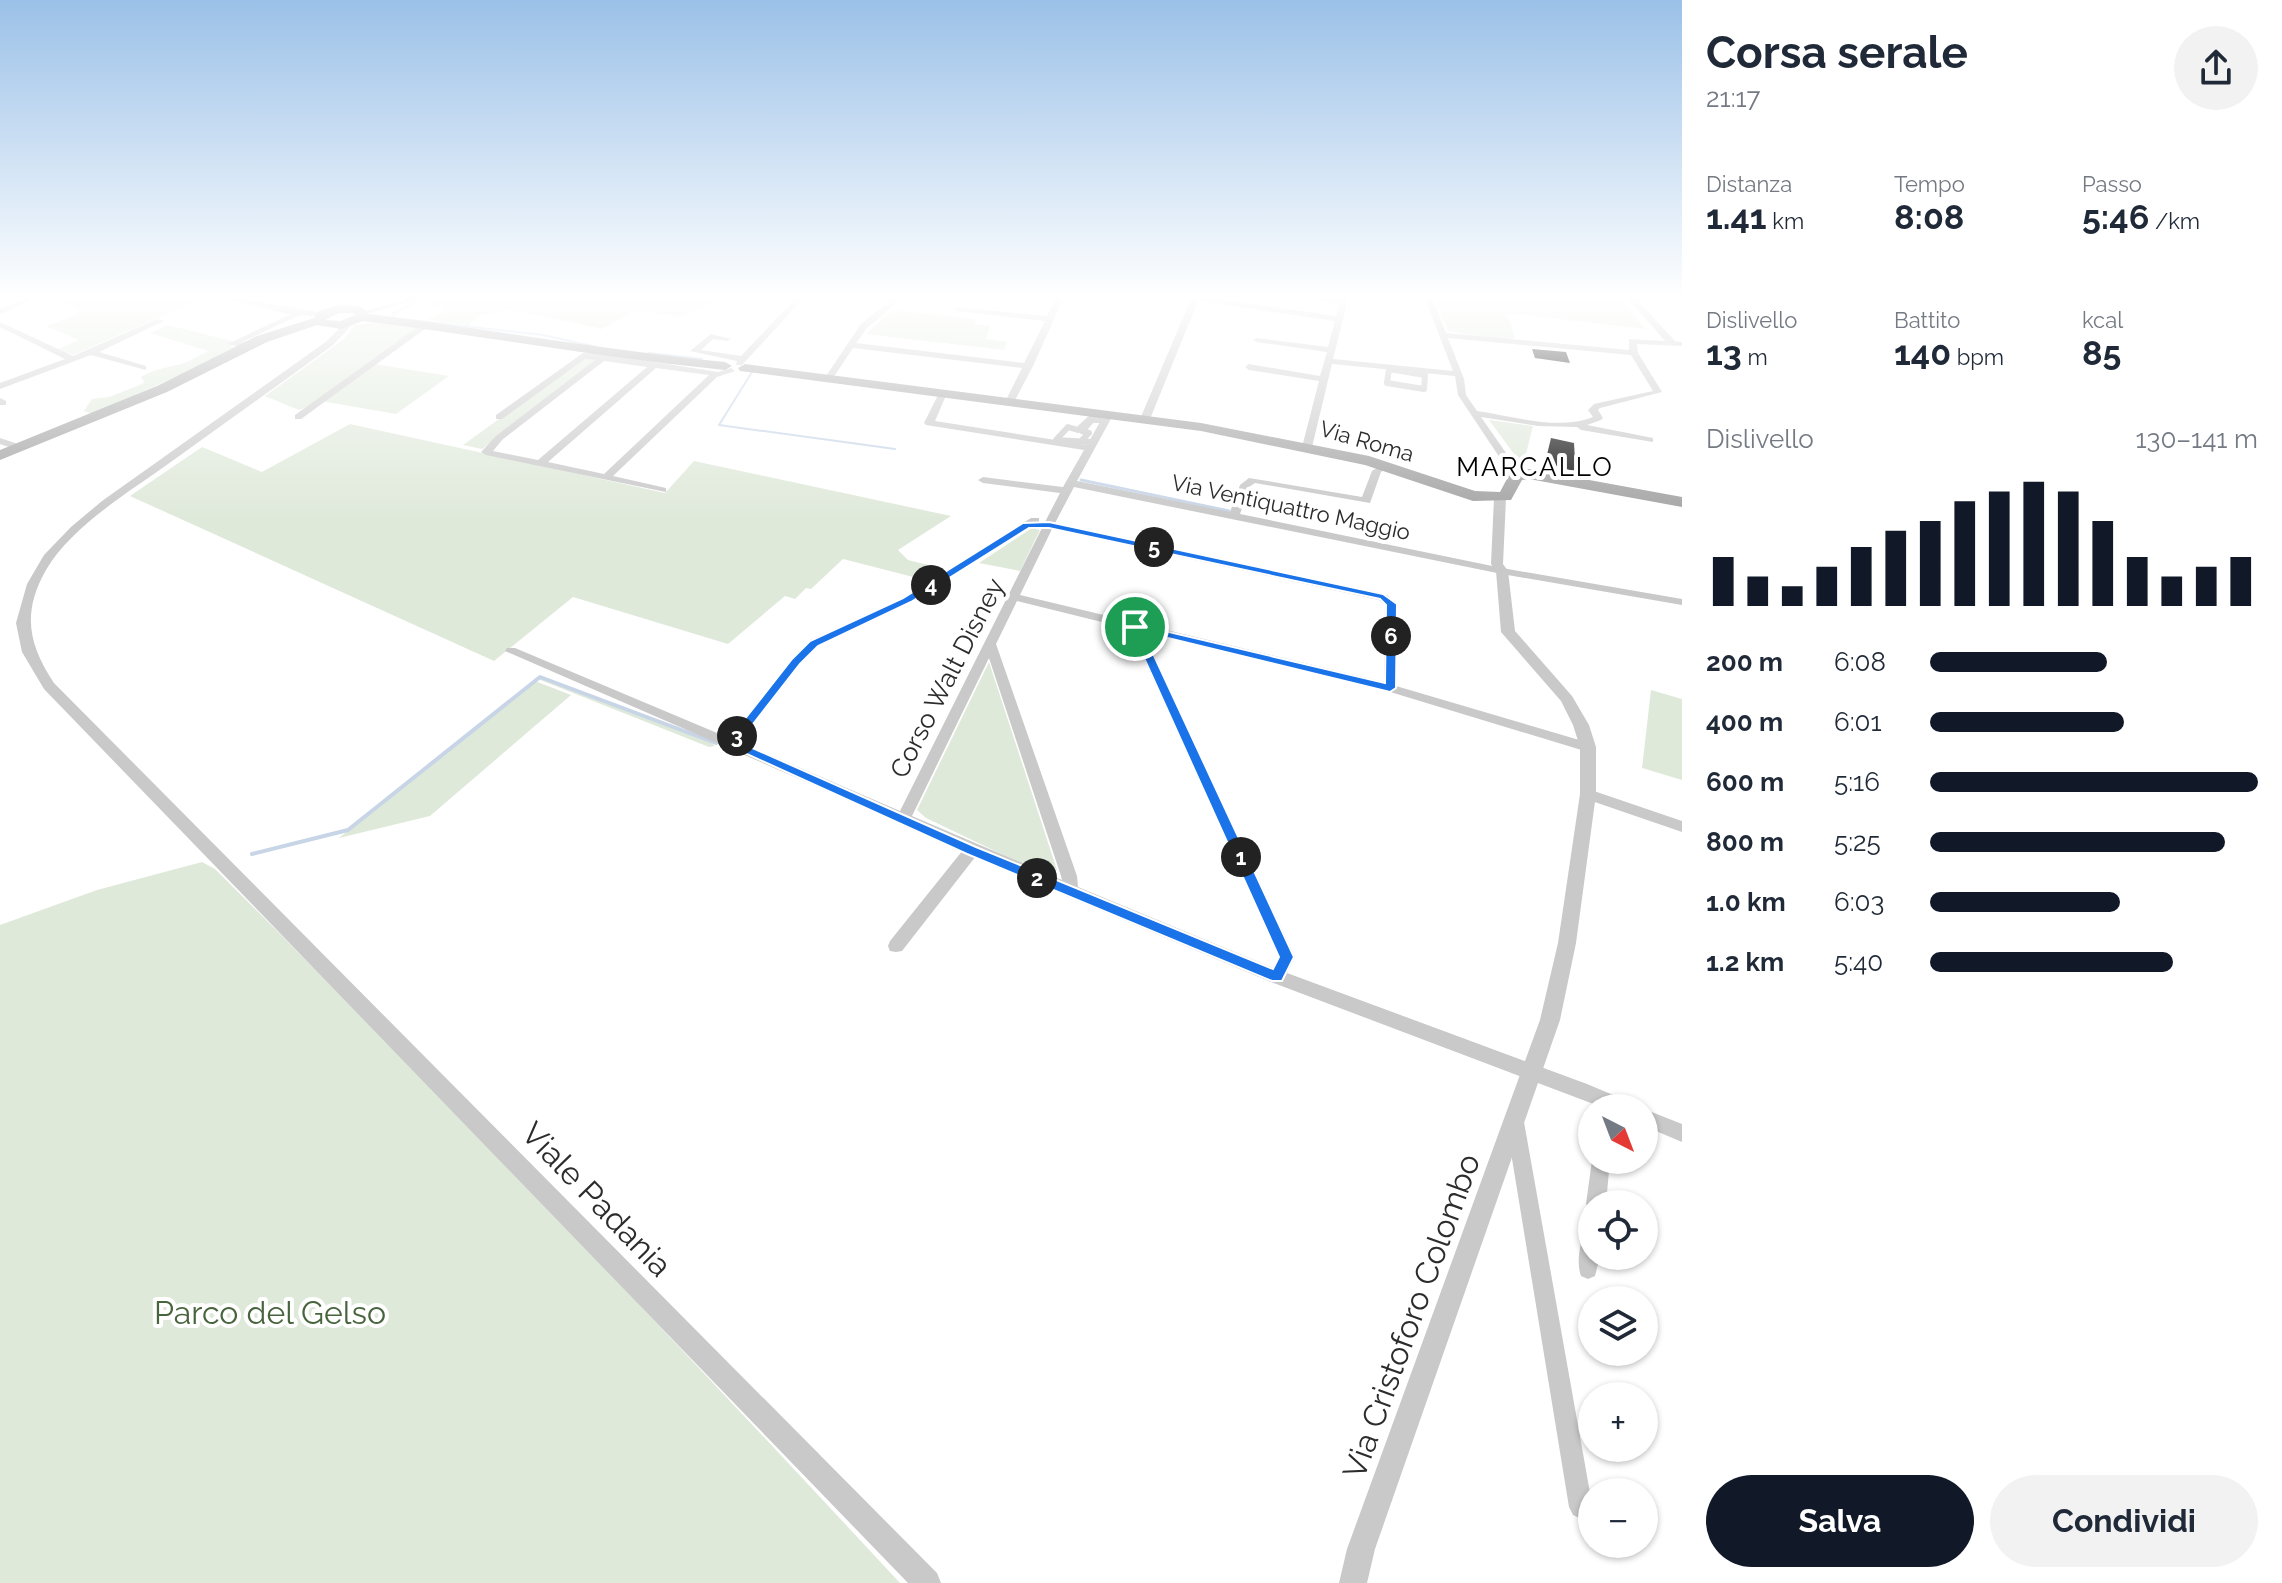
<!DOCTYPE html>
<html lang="it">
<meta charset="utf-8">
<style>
body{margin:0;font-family:Raleway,sans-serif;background:#f2f2f3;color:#1f2937;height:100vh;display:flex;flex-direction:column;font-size:30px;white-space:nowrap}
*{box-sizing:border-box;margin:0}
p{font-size:26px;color:#747a83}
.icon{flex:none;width:44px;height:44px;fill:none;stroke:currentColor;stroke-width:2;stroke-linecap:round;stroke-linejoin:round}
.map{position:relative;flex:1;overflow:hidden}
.sheet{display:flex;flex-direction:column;background:#fff;width:600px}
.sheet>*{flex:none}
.needle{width:52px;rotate:138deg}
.buttons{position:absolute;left:1578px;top:1094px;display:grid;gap:16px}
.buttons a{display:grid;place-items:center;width:80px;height:80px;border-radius:50%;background:#fff;box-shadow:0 2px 6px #0004;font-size:40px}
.pin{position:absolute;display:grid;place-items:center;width:68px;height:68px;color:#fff;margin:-34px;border:4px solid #fff;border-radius:50%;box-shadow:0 2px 8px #0007}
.km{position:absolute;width:40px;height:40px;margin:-20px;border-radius:50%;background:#222;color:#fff;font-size:22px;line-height:40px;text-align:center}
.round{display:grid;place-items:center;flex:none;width:84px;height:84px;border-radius:42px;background:#f2f2f3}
.summary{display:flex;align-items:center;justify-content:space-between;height:136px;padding:0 24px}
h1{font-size:44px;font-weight:700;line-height:60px}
.figures{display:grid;grid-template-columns:repeat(3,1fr);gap:12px;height:136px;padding:8px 24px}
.figures div{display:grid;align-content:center}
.figures b{font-size:34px;font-weight:700}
.figures small{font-size:22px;font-weight:400}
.figures p{font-size:22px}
.chart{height:224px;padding:16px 24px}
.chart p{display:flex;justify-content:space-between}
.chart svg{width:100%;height:144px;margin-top:8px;stroke:#111827;stroke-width:6}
.action{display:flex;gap:16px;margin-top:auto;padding:16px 24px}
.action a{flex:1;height:92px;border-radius:48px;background:#111827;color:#fff;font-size:32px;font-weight:700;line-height:92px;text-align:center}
.action a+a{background:#f2f2f3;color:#1f2937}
ul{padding:0 24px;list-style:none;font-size:26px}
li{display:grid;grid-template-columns:128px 96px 1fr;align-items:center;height:60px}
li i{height:20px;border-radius:10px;background:#111827}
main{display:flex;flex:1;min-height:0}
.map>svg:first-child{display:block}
.green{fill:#dfe9da}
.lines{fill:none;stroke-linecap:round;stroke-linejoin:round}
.stream-far2{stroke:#c7d5e7;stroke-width:2}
.stream-far1{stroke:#c7d5e7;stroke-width:3}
.stream{stroke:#c7d5e7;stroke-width:4}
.building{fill:#131313}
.pedestrian{stroke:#c9c9c9;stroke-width:6}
.minor{fill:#c9c9c9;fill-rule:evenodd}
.tertiary{fill:#c9c9c9;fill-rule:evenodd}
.primary{fill:#a4a4a4;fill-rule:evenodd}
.route{fill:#1a73e8;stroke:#fff;stroke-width:2;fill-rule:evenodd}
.labels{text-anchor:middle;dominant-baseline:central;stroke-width:8;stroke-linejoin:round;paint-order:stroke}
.far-street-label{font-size:22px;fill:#2c2c2c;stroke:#fff}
.far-quarter-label{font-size:26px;letter-spacing:2px;fill:#000;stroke:#fff}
.street-label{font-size:26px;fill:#2c2c2c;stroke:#fff}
.near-street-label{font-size:32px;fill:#2c2c2c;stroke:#fff}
.near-park-label{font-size:32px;fill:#48643d;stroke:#fff}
</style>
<main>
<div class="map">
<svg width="1682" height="1583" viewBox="0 0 1682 1583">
<rect width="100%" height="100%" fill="#fff"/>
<path class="green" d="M51,299H200L73,355L58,349L79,340L46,326L78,314L75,312L81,309Z
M434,299H721L679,317L636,310L602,329L509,309L479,316L471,322V326L428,320L446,311L425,303Z
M1435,299H1620L1646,329L1507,313L1515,338L1504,340L1448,331Z
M892,310L976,319L975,324L990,326L986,339L1007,342L1004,350L866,334Z
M375,322L419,327L308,407L299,410L265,396L344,339L355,325Z
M168,325L232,341L231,347L239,348L93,414L84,411L92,399L109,397L142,384L144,382L141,377C153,370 164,368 178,365C188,363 199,355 208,351L150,333Z
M583,358L595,360L482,449L463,445Z
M374,364L449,376L396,414L321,401Z
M1489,420L1533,426L1523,466Z
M350,424L665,493L694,461L951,516L898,550L908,560L944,569L929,581L843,559L811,589L806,588L795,599L785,596L728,644L573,597L494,661L130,496L202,447L262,472Z
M1032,528L1040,530L1020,571L979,563Z
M989,662L1057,870L1047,876L926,818L917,810Z
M542,678L709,741L715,746L709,747L538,679Z
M535,681L571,695L430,816L339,838Z
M1651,690L1682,699V780L1642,768Z
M202,862L215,869C449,1101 676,1342 900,1583H0V925L97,890Z"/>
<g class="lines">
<path class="stream-far2" d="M395,318L392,314L423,299
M411,320L543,335L597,347
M649,353L702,359
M752,372L719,425L895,449"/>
<path class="stream-far1" d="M1081,480L1229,511"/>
<path class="stream" d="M252,854L348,830L540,677L716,743"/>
</g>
<path class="building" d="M1532,349L1566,352L1570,363L1535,358Z
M1551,438L1574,443L1575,460L1579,461L1577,472L1545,463Z"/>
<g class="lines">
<path class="pedestrian" d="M1389,369L1425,375L1424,389L1387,383Z
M1092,417L1100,420H1092L1082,431L1089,433L1082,440L1089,442L1056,440L1068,427L1078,430Z"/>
<path class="minor" d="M24,299H35L0,314V309Z
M407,299H421L362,315L358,313Z
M795,299H803L742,365H736L737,361L690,351L711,334L731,339L727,341L713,339L701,350L741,356Z
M892,299H901L867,328L856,343L1024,363L1045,321L957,311L953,309L957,307L1047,316L1055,299H1063L1033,366L1013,404L1005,402L1022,368L853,348L831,381H825L824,379L861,324Z
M1191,299H1217L1336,316L1339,305L1309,299H1348L1333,359L1453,371L1425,299H1433L1446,333L1629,350V339L1665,341L1628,299H1636L1675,341L1682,342V346L1637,344L1638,353L1662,392L1600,408L1598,410L1603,418L1601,420L1587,425L1653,438V442L1581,430L1577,427L1538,426L1481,417L1513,463L1533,472L1534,474L1529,477L1506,467L1458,395L1455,376L1332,364L1312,447L1304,449L1302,447L1319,381L1249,370L1245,367L1249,364L1320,376L1327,352L1257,342L1253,340L1257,338L1328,347L1335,321L1198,301L1150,419L1142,421L1140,419ZM1448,338L1631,355L1653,391L1594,404L1588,410L1593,417C1558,431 1513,416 1477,411L1466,395L1464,379Z
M297,311L304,313L240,343L254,339L258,341L257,343L242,348L228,344Z
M157,319L164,321L99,352L146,366V370L91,355L0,389V383L65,359L0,327V322L73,356Z
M422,324L429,326L301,419H295V415Z
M583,353L604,354L718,372L731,368L735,371L717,377L613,476L666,488V492L486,455L481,452L496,436L595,360L585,359L502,419H496V415ZM604,361L647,367L538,460L493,451L502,440ZM656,368L709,375L604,474L548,462Z
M943,390L947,393L935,421L1087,445L1105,413H1111L1113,415L1077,481L1230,512L1240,485L1249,478L1362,497L1372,471L1384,463L1389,466L1381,472L1370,503L1255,483L1249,487L1240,514L1502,568L1682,599V605L1502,574L1074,487L1055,523L1387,595L1397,604L1396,686L1593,744L1595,747L1593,750L1588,752L1387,691L1143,632L1295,957L1287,973L1587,1084L1630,1102L1633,1108H1604L1271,982L1066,896L976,856L902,951L896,952L890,951L888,946L890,941L963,850L505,651L507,648H515L729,738L792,659L810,640L903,598L1031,518H1039V522H1045L1060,493L983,483L978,480L983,477L1063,487L1084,450L926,425L924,423L939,393ZM1029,528H1042L900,811L740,742L800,665L818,646L911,602ZM1052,529L1379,600L1385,605L1384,682L1020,595ZM1017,601L1130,629L1279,957L1273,968L1078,887L1077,876L996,644ZM989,658L1061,876L1062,880L912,816Z
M0,398L6,401V405H0Z
M0,438L24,446L26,448L21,451L0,444Z
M1588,789L1682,821V832L1583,798L1581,794Z
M1644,1109L1682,1124V1142L1644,1126Z
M1515,1114L1521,1116L1524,1122L1592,1504L1589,1515L1581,1519L1573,1515L1569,1507L1506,1122L1509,1116Z
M1592,1160H1610L1606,1204H1592V1212L1586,1204Z
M1592,1227V1256H1600L1595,1276L1588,1279L1581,1276C1576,1263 1580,1243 1585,1230Z"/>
<path class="tertiary" d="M227,299H244L328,314L323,317L288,314Z
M345,322L353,324L333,345C281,383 228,421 175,459C134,489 72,525 46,570C22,612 28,644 54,683L937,1573L941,1583H908L44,689L22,652L16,623L27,584L44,555L71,527L102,501L327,341Z
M1500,494L1506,498L1503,564L1508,571L1515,631L1572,696L1589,725L1596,747V794L1576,943L1560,1020L1375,1549L1367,1583H1339L1347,1549L1540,1020L1558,943L1580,794V747L1573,725L1561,701L1501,632L1496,571L1491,564L1494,498Z"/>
<path class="primary" d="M338,305L360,306L369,314C488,329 605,350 725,362L732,366L725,370C604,358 484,336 363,321L341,329L317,325L267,342L167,392L0,460V450L157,386L257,336L314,318L319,311ZM339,313H353L355,315L341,321L325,320Z
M745,364L1201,423L1369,456L1475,491L1500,492L1510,473L1529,469L1682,497V507L1529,479L1522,480L1511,500L1473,501L1365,465L1201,431L740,371L738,368Z"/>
</g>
<linearGradient id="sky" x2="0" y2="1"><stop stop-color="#9bc1e8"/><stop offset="0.57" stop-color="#fff"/><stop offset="1" stop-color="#fff" stop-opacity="0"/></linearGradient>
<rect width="1682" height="521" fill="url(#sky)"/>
<path class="route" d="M1049,522L1383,594L1397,604L1396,688L1390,692L1143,632L1294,957L1282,981H1272L967,854L725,744L792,659L810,641L903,598L1023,523ZM1029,528H1049L1380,599L1386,605L1385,683L1135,624L1130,627L1279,957L1273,969L976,847L739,742L800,664L818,646L911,602Z"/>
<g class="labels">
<g class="far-street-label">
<text transform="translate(1367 441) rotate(16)">Via Roma</text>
<text transform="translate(1291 507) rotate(12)">Via Ventiquattro Maggio</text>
</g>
<g class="far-quarter-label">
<text x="1535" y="467">MARCALLO</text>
</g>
<g class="street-label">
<text transform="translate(947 678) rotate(-63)">Corso Walt Disney</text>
</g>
<g class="near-street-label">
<text transform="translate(597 1199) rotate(46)">Viale Padania</text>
<text transform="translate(1411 1316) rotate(-70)">Via Cristoforo Colombo</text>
</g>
<g class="near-park-label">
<text x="270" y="1312">Parco del Gelso</text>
</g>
</g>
</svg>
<div class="buttons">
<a><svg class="needle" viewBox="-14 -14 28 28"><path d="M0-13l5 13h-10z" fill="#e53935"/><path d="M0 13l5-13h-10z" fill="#747a83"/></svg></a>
<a><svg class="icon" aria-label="locate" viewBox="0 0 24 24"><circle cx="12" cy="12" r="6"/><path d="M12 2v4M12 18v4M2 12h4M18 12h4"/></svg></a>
<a><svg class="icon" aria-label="layers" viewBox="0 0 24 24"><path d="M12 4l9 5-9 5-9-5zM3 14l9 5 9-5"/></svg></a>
<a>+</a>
<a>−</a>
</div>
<div class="pin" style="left:1135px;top:627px;background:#1e9e55"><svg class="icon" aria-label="arrive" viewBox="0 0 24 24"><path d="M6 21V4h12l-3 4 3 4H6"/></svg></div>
<b class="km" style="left:1241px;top:857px">1</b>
<b class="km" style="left:1037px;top:878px">2</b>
<b class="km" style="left:737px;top:736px">3</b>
<b class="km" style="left:931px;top:585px">4</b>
<b class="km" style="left:1154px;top:547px">5</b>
<b class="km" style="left:1391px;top:636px">6</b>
</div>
<section class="sheet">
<div class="summary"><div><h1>Corsa serale</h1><p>21:17</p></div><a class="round"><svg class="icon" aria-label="share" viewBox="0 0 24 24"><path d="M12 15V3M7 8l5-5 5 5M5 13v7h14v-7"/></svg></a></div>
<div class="figures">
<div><p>Distanza</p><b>1.41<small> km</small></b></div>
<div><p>Tempo</p><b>8:08</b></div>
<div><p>Passo</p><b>5:46<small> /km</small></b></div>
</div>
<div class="figures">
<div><p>Dislivello</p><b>13<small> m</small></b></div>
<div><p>Battito</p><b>140<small> bpm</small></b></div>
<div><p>kcal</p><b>85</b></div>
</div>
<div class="chart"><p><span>Dislivello</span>130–141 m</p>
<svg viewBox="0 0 160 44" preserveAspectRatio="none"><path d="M5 44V29M15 44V35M25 44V38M35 44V32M45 44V26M55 44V21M65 44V18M75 44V12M85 44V9M95 44V6M105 44V9M115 44V18M125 44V29M135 44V35M145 44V32M155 44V29"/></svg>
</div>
<ul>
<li><b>200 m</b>6:08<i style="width:54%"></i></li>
<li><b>400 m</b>6:01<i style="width:59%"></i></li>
<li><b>600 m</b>5:16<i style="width:100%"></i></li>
<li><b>800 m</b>5:25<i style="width:90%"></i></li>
<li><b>1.0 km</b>6:03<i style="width:58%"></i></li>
<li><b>1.2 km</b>5:40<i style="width:74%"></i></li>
</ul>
<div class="action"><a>Salva</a><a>Condividi</a></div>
</section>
</main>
